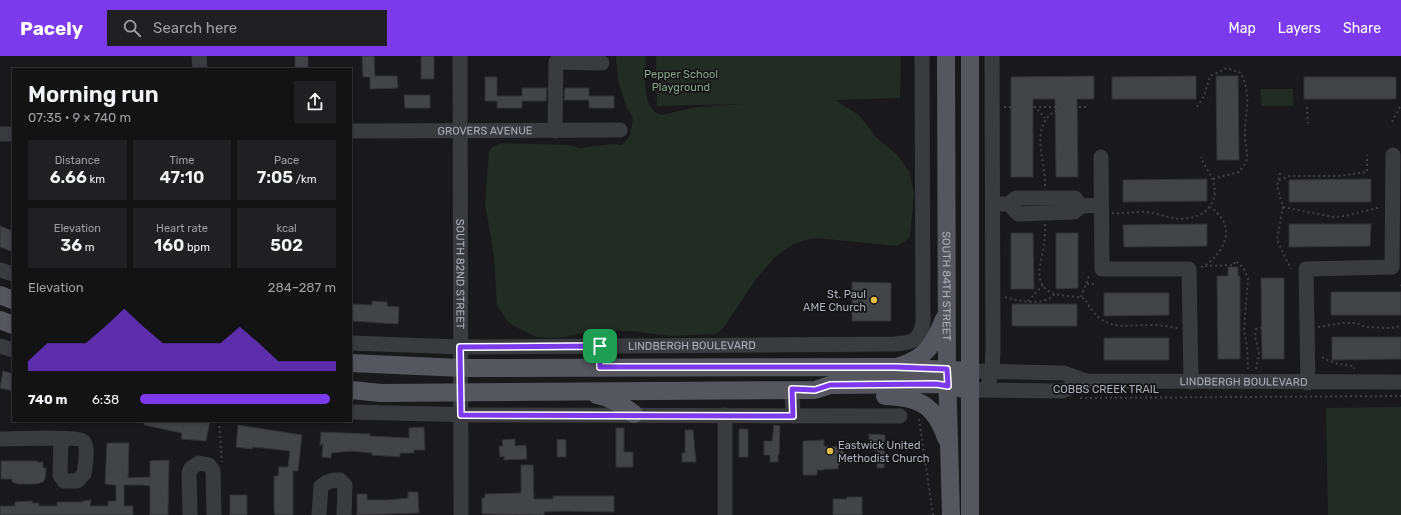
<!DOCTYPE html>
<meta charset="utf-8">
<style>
body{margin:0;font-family:Rubik,sans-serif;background:#202022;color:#f1f3f6;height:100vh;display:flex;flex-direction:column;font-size:15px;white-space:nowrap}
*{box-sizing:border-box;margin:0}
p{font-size:13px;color:#9d9ea0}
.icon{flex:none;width:22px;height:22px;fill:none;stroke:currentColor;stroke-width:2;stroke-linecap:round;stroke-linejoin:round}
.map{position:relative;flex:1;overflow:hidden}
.panel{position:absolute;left:12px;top:12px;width:340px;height:354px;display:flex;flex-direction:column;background:#131314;border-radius:0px;box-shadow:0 2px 6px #0003,0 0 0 1px #323234}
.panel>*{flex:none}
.pin{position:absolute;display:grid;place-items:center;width:34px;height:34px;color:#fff;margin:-17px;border-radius:8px;box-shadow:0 2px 6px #0006}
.round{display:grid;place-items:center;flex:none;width:42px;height:42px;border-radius:0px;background:#202022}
.headline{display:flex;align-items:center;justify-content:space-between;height:68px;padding:0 16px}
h1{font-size:22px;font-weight:600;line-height:30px}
.figures{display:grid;grid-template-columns:repeat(3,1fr);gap:6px;height:68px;padding:4px 16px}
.figures div{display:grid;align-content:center;border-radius:0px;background:#202022;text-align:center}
.figures b{font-size:17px;font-weight:600}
.figures small{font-size:11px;font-weight:400}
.figures p{font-size:11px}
.chart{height:112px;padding:8px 16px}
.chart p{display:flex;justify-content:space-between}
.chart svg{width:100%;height:72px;margin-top:4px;fill:#7c3aed;opacity:.7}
ul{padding:0 16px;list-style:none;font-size:13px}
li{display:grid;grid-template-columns:64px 48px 1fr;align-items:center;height:30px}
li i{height:10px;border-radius:5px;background:#7c3aed}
header{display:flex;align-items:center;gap:24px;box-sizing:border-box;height:56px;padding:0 20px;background:#7c3aed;color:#fff}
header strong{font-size:19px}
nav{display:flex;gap:22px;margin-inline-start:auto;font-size:14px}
.search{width:280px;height:36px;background:#202022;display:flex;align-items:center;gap:10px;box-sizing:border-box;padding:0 14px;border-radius:0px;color:#9d9ea0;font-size:15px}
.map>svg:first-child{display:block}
.green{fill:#232b25}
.building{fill:#434448;stroke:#333337}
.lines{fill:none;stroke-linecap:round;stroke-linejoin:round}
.path{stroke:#404146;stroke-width:2;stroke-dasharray:2 3;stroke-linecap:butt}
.minor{stroke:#3a3b3f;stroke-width:15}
.major{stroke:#56575e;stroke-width:18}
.route-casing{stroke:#fff;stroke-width:8}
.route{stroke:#7c3aed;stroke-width:5}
.poi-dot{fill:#e4be47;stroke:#141416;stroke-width:1.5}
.labels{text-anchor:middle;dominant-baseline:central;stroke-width:3.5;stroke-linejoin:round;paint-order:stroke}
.park-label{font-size:11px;fill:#85a389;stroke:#141416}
.street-label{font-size:11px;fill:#acafb9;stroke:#141416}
.poi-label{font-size:11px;fill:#acafb9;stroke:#141416;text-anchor:end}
</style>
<header>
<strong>Pacely</strong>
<div class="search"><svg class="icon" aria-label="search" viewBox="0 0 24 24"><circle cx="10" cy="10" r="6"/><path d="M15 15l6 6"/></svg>Search here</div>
<nav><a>Map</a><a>Layers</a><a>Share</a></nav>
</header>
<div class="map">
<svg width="1401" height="459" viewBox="0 0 1401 459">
<rect width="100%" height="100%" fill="#19191b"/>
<path class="green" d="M616,0H646C646,18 640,52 661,59L697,51L743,48L657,50L656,0H901L900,42L835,44L859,59L876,81L897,99L909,115L914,137L910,181L906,185L897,190L816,182L805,184L792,189L775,201L756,223L724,271L716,278L670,280L631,275L597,274L559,282L536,281L510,268L497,250L494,200L485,147L489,96L492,91L502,87L568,89L580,92L611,88L622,89L630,80L633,62L627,52L618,25Z
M1261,33H1293V50H1261Z
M1401,351V459H1328L1326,352Z"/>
<path class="building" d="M295,0H308V13H295Z
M362,0H374L375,20H397L398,32L370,33V21H363Z
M421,0H434V23H421Z
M1094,20V43H1077L1078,121H1056L1055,43H1033V121H1011V21Z
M1196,20V43H1112V21Z
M1216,20H1238L1239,104H1217Z
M485,21H497V40H522V32H547L546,45H522V52H497V45H485Z
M1304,21H1396V43H1304Z
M565,32H589V40H614V52H589V44H564Z
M404,39H430V52H405Z
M1207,123V145L1123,146V124Z
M1371,123V146H1289V124Z
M1207,168V190L1124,191L1123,169Z
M1289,168H1371L1370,190L1289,191Z
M0,170L13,175V196L0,191Z
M1011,177H1033L1034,233H1011Z
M1056,177H1078V232L1056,233Z
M1228,211H1238V220H1240V303H1218L1217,220H1228Z
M1261,222H1284V303H1262Z
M852,226L891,227V265H852Z
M1331,236H1401V259H1331Z
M1104,237H1169V259L1104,260Z
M372,245L387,246V250L399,251L398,268L351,265V248L372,249Z
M1012,248H1077V270H1012Z
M1332,281H1401V303L1332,304Z
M1104,282H1169V304H1104Z
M3,315L13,318V335L0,332Z
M144,365H210L206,385L181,383L182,377L144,369Z
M238,369L302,379L298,415H293V459H275L274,454V420H278L279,411H288L290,395L253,391L252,393L236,391Z
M774,369L780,370L779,399H778V406H770V399H764V385H772Z
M424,371L425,394H414V397H400V401L372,399V397L351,395L331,397V402L322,401L323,387L320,390L321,376L370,378V380L409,382V372Z
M616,372H624V396H633V411H616Z
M739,373H748V401H739Z
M685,374H693L696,406H682V397H685Z
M869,378L885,379L884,412H877V395L869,394Z
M515,383V390L526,389L527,403L504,404V400L500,401L499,390H503L502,384Z
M557,383L566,384V401H557Z
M824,384V390L838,391L844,396L845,403L838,410V413H824V414H817V419H803V385Z
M107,387H129L128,422L150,421V405L169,404L168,459H150V430L142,429H124V450H133V459H0V450H15V446L32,445V447H39V450H57V446H83V445L91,444L90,450H108V445H116V429L105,428Z
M1,405H37V406H43V412H46L45,423L43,426L36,428H18L12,426V423H1Z
M521,409H533L534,443H553V440H614V456L564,455L544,456V459L482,458V442H485V438L521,437Z
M408,436H418L419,457L357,459V438H367V444H388L408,442Z
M230,439H247V459H230Z
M847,441H862V459H833V443H847Z"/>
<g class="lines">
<path class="path" d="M1034,50L1045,62
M1004,51H1087
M1197,51L1204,40L1210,20L1227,12L1241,17C1253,44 1244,55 1245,81C1245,89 1249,98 1246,106C1244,110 1241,113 1239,116L1212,123
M1307,51L1308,67
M1392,66L1401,49
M1280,117L1277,130L1283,151L1277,184L1291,213
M1279,124L1290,120H1339L1367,116V99
M1045,130C1046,99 1025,66 1065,50
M1283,151L1333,161L1345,160L1381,151
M1112,157C1124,158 1135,155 1146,156C1155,157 1164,160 1173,162C1196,166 1219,154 1214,128C1212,119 1204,110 1201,101
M1045,168C1045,175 1045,183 1044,190C1042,205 1031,227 1052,237C1062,241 1075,239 1085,243C1103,277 1121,269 1153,269C1162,269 1170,271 1178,272
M1205,210L1234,209L1235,205L1243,211L1248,222L1244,274L1247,291L1248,313
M1201,211C1206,210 1210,206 1214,202C1230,185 1231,165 1210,151
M1087,228H1095
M1401,229V230
M1005,241C1019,245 1043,251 1055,238
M1081,241L1089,220
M1028,245L1043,229
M1318,271L1343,267H1356L1366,271L1390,272L1401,270
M1322,301C1332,307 1342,309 1354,310V313
M1256,313L1259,298L1255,280L1256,273L1261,272
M1080,342L1401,340
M919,363L933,459
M219,365L222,406"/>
<g class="minor">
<path d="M199,0L200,13"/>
<path id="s1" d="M460,0L461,459"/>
<path id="s2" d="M351,75L620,74"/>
<path d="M555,75L556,6L602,7"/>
<path d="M0,78H13"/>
<path d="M1101,101L1102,213H1189L1191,326"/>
<path d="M999,148H1009L1016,142H1075L1081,150"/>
<path d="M1009,148L1018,158L1074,156L1081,150L1101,149"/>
<path d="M0,214L13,218"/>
<path id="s3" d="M351,287L460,291L894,288C912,287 920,285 923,266L922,0"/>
<path d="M0,290L13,294"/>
<path id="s4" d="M970,315L1064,317L1086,325L1401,326"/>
<path d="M1308,327L1306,213L1392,211L1393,99"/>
<path d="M792,333L793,360"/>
<path d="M977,334L1062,335L1086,325"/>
<path d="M986,334L992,316L993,293L992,0"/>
<path d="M351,356L476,359L900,360"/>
<path d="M0,383C11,383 78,380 83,385C89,391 85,410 84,418L77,425H64L60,419L61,383"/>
<path d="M190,459L189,417L191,412L199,407L209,409L213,415L214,459"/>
<path d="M319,459L321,430C327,425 332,424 340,424L345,429L344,459"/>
<path d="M725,459V359"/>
</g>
<g class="major">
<path id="s5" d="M946,0L947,313L951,459"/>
<path d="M970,0V459"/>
<path d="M0,239L13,244"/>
<path d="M0,264L13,269"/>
<path d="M351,307L461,312L895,311L970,315"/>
<path d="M900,310C927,302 934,287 944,263"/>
<path d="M351,334L381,337L815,334L830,329L936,328L970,334"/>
<path d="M597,339C612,342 622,349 634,358"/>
<path d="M885,340C919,341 935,349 946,382"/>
</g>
</g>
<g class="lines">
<defs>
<path id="route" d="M600,290V311H895L947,313L948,330L936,328L830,329L815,334L792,333L793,360L461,359L460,291Z"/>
</defs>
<use href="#route" class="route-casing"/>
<use href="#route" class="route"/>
</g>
<g class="poi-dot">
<circle cx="874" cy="244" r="4"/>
<circle cx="830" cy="395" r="4"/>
</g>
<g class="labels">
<g class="park-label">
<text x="681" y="18">Pepper School<tspan x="681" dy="13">Playground</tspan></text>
</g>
<g class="street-label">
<text stroke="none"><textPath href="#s2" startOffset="134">GROVERS AVENUE</textPath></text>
<text stroke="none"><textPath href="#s1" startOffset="218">SOUTH 82ND STREET</textPath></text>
<text stroke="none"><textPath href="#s5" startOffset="230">SOUTH 84TH STREET</textPath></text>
<text stroke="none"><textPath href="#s3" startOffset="341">LINDBERGH BOULEVARD</textPath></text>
<text stroke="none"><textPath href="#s4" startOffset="275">LINDBERGH BOULEVARD</textPath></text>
<text x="1106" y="333">COBBS CREEK TRAIL</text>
</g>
<g class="poi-label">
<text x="866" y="238">St. Paul<tspan x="866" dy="13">AME Church</tspan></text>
<text x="838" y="389" text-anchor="start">Eastwick United<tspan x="838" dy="13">Methodist Church</tspan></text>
</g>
</g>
</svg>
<div class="pin" style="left:600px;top:290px;background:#1e9e55"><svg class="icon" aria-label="arrive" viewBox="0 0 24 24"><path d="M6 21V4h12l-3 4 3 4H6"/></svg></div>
<section class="panel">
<div class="headline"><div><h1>Morning run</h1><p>07:35 · 9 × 740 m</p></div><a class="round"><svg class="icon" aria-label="share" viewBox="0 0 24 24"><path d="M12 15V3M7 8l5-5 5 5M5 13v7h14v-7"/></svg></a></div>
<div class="figures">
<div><p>Distance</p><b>6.66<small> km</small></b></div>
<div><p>Time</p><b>47:10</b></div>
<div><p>Pace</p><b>7:05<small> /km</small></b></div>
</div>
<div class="figures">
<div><p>Elevation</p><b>36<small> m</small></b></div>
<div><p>Heart rate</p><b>160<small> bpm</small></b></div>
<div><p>kcal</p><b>502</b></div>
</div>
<div class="chart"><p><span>Elevation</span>284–287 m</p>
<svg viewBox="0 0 160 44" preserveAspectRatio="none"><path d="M0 44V38L10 27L20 27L30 27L40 17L50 6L60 17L70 27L80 27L90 27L100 27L110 17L120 27L130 38L140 38L150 38L160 38V44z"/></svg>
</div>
<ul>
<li><b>740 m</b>6:38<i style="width:97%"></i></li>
</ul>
</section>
</div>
